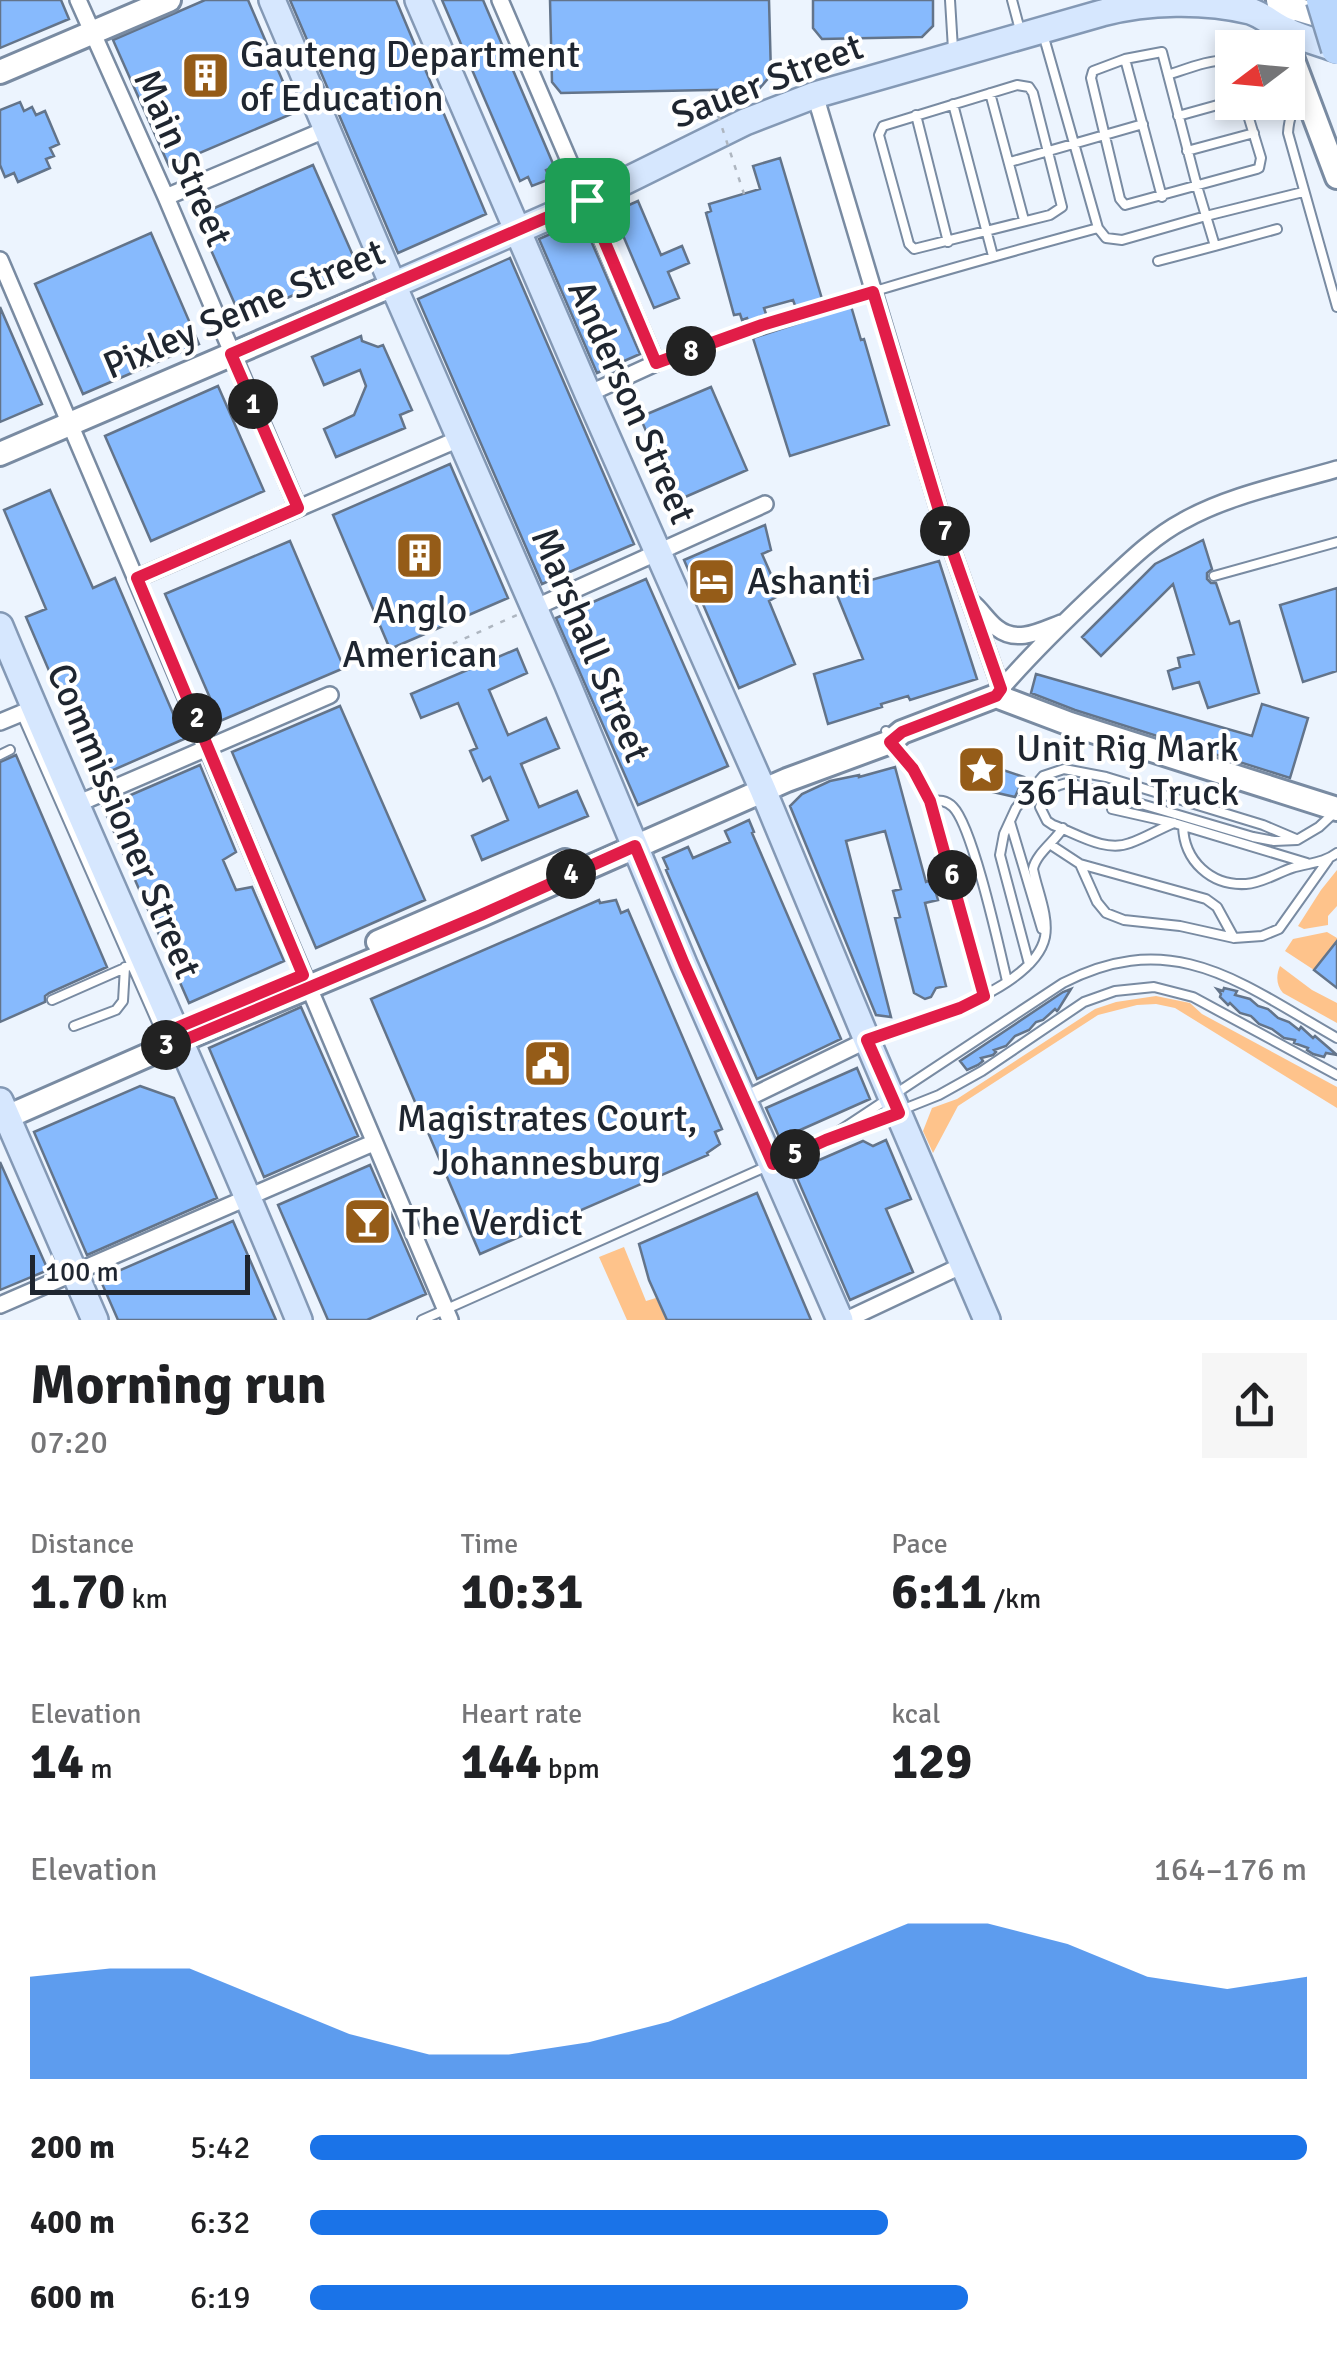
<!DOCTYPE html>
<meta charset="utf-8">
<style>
body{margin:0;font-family:Signika,sans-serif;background:#f6f6f6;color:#202124;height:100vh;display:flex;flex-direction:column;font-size:38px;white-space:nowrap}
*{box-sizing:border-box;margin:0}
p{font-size:32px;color:#757577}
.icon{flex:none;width:55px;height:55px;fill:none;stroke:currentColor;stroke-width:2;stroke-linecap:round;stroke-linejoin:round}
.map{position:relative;height:1320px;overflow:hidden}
.side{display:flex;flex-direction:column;background:#fff;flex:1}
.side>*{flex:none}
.needle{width:65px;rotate:254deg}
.fabs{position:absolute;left:1215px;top:30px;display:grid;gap:20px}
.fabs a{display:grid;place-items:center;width:90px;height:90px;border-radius:0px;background:#fff;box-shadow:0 5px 15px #0003;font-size:50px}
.scale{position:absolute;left:30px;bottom:25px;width:220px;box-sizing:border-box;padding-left:10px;border:5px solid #1f2630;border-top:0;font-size:28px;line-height:35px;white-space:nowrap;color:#1f2630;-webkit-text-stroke:8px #fff;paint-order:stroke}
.pin{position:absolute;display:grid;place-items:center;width:85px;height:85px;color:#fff;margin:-42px;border-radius:20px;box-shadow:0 5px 15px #0006}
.km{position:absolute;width:50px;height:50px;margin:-25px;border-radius:50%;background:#222;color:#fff;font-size:28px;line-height:50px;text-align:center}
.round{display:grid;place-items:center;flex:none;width:105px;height:105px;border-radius:0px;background:#f6f6f6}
.headline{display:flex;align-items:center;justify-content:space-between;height:170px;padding:0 30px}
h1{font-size:55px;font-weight:700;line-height:75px}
.stats{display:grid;grid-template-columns:repeat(3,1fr);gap:15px;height:170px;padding:10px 30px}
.stats div{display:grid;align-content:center}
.stats b{font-size:50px;font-weight:700}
.stats small{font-size:28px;font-weight:400}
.stats p{font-size:28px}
.chart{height:280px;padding:20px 30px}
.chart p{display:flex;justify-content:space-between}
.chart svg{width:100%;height:180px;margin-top:10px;fill:#1a73e8;opacity:.7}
ul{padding:0 30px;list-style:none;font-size:32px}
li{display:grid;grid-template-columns:160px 120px 1fr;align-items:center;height:75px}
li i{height:25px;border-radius:12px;background:#1a73e8}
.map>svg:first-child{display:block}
.green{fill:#fec38b}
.building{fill:#87bafd;stroke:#63748a;stroke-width:2.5}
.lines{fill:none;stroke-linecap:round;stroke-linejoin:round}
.lane-casing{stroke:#798ba2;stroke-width:12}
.street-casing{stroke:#798ba2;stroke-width:20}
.secondary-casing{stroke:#798ba2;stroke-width:28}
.primary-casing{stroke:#8499b5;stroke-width:30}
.path{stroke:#aeb6c0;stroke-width:2.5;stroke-dasharray:5 8;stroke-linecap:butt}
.lane{stroke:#fff;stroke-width:8}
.street{stroke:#fff;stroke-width:15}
.secondary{stroke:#fff;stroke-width:22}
.primary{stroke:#d6e7fe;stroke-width:25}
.highway-bridge-casing{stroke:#8499b5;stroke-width:35;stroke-linecap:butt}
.path-bridge{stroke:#aeb6c0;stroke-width:2.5;stroke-dasharray:5 8;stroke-linecap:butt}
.highway-bridge{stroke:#bad7fd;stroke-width:30}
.route-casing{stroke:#fff;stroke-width:20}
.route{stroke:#e11d48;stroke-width:12}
.labels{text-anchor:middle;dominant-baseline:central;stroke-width:8;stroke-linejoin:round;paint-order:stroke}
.poi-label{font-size:38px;fill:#1f2630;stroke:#fff;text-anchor:start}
.street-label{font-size:38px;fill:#1f2630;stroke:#fff}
</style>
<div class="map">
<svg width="1337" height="1320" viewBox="0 0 1337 1320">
<rect width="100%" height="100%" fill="#ecf4fe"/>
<path class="green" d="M1337,870V906L1328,916V925L1304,929L1298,926L1321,890Z
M1327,932L1337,938V941L1314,970L1285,951L1293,939Z
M1280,966L1312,990L1337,1003V1023L1283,993C1276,985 1276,975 1280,966Z
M1156,996L1190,1003L1202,1014L1337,1087V1108L1175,1008L1156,1004L1137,1005L1098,1015L958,1106L933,1153L923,1131L932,1108L957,1099L1095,1009L1116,1002Z
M624,1247L646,1301L656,1298L666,1320H627L599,1257Z"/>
<path class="building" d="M0,0H61L69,19L0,48Z
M205,0H248L296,112L169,166L113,40Z
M290,0H396L486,214L398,253Z
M442,0H483L554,166L546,170L550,179L532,186L528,177L520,181Z
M550,0H769L771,75L759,89L561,93L552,82Z
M813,0H933V26L922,37L822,39L813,28Z
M20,102L24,111L32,107L36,115L45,111L59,144L50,148L54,156L46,159L50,168L18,182L14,173L5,177L0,165V110Z
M780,158L822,299L796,308L793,300L764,308L767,317L749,323L747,318L742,320L740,314L734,315L706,213L711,211L709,204L760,189L753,166Z
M313,165L358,267L241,318L196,216Z
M638,201L661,255L682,246L689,263L668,272L679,298L654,308L613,212Z
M582,220L640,354L597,373L539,239Z
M151,233L199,344L83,394L35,284Z
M510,258L634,544L542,584L418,299Z
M851,306L861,340L864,339L889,425L790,456L753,338Z
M0,307L42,404L0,422Z
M361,336L362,341L378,347L383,345L412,410L400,415L405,428L336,457L324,429L354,415L366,386L360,370L324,385L312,357Z
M218,386L264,491L151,541L105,436Z
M711,387L747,470L676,501L640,417Z
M450,464L508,598L390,649L333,515Z
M50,490L93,588L115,578L184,739L95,778L26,617L46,609L4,510Z
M765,525L771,550L762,554L780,595L769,601L795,664L739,688L684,560Z
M1203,540L1212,569L1207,573V579L1211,583H1216L1230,624L1239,621L1259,693L1208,708L1199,682L1173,689L1168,671L1180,667L1178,658L1194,654L1173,584L1101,656L1082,637L1155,564Z
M290,541L344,668L220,721L165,594Z
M939,561L977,679L910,700L908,696L881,704L882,707L828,724L814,674L863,659L835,590Z
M646,579L728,766L638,805L556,618Z
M1337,588V671L1303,682L1280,605Z
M517,649L527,673L489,690L508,735L546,718L559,748L521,764L539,807L577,791L588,816L482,860L472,836L508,820L490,777L483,781L470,751L477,748L458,703L421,718L411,694Z
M1036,674L1252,736L1262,704L1308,718L1290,778L1075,710L1031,693Z
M340,706L425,900L316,948L232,752Z
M16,755L107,967L49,993L45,996V1002L0,1022V762Z
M200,765L236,852L223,860L236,890L252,887L284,961L189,1003L103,807Z
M895,767L926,882L932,880L938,900L925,903L946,986L936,988L931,997L925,999L914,993L895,918L900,917L893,891L901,889L885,831L846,841L891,1017L876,1015L790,806L802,794L830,781L859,775V777Z
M1000,769L1024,777L1015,797L993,792Z
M749,820L754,832L752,833L841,1039L757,1079L666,870L668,869L663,858L688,847L693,858L730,842L725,831Z
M599,900L600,903L616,900L621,913L628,910L722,1129L715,1132L720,1144L707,1153L708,1155L480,1254L371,999Z
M1337,941V988L1314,970Z
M1224,988L1237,991L1235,995L1250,999L1258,1006L1268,1009L1278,1018L1289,1022L1299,1030L1301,1027L1313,1038L1315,1036L1337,1055L1326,1053L1324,1057L1313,1054L1307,1050L1308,1048L1294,1043L1295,1040L1284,1038L1272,1029L1259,1024L1251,1016L1240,1013L1230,1003L1228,1005L1220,997L1221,994L1217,989L1223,991Z
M1071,989L1058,1010L1057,1011L1055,1009L1043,1020L1036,1022L1029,1030L1015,1036L1006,1046L994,1050L996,1052L993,1055L981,1058L983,1061L978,1065L967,1070L960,1061L1063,992Z
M301,1007L358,1136L264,1177L209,1048Z
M857,1068L870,1099L780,1139L766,1108Z
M140,1086L174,1098L217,1198L87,1255L34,1132Z
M886,1140L911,1199L886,1209L913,1272L850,1300L794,1171L863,1141L873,1146Z
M0,1162L48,1270L0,1290Z
M370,1165L426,1294L367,1320H328L278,1205Z
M757,1193L811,1320H667L649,1280L639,1244Z
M233,1221L276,1320H118L100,1279Z"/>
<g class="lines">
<defs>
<path id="lane" d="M950,0L953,49
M1012,0L1020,30
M1043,34L1098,228L1106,238L1122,240L1206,216L1303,192
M1125,59L1162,197
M1168,75C1189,68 1211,59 1232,60
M1017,85L1029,87L1033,93L1062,207L1050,215L914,249L909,244L879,135L883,126Z
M990,93L1024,220
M1305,100C1292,108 1289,118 1288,133L1337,307
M953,104L993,256
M916,115L948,242
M1178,116L1232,101
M1187,151L1254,133
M1010,162L1143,124
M1215,246L1277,229
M1158,261L1215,246L1197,186L1162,52L1125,59L1093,71L1091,78L1120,199L1125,205L1257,169L1259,168L1261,158L1244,102
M658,363C802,310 950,268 1098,228
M1214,576L1337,542
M21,713L166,1043
M886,731L890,742L922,783L931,801L984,996
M0,755L10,750
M931,801C939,800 946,800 953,807C973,827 999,947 1007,981
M1112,809L1174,823L1307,863
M1010,822L1042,929
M1174,823C1159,829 1145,838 1130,843C1105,853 1076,833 1053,825L1047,821L1040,807C1045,792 1054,784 1070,783L1253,837L1274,841L1297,840L1319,827L1334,813
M1183,826C1184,861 1211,886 1246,884C1262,883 1277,873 1292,868C1308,863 1324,863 1337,853
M1051,845L1080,864L1097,902L1106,913L1124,920L1180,926L1234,938L1262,936L1279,929L1328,860
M1080,864L1206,899L1217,907L1234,938
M1029,964L1000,855L1004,834L1016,808L1043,776L1064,769L1106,777L1263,825L1296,839
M52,1000L127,967
M74,1026L116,1010L123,1001L125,967
M870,1039C914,1024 1034,990 1045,937C1049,916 1037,890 1033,869C1036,854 1054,842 1063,828
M830,1137L1063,983C1174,926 1242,984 1337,1038
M422,1320L826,1140L939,1095L982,1071L1084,1002L1115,991L1154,987L1193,997L1337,1075"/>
<path id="street" d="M78,0L166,197L298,508
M500,0L656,363L588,394
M815,95L944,527L1001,689L996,696
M166,197L327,129
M0,260C151,613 300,967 450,1320
M137,578L461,438
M974,604C982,611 988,621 997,628C1017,644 1040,631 1061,623
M534,608L765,504
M1001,689C1031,654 1065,621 1099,589C1125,565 1151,538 1183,521C1229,495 1286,484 1337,469
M0,722L34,708
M77,804L330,695
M744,1100L867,1040
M0,1305L373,1143
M846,1320L963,1265"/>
<path id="secondary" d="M1278,0L1293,60L1337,177
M1279,4L1337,21
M0,72L169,0
M0,454L393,285
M378,942L565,861
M0,1120L180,1041L481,915L787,780L890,742L902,732L996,696L1070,724L1337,809"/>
<path id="primary" d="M272,0L393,285L567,683L684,964L840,1320
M418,0L588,394L763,790L867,1040L987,1320
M393,285L587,200L745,122L815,95L1102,13C1149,1 1203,0 1250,11C1263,15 1273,25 1285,30C1301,38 1320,43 1337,49
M0,626C97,859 204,1087 299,1320
M0,1101L95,1320"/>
</defs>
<use href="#lane" class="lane-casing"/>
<use href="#street" class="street-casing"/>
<use href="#secondary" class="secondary-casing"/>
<use href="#primary" class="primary-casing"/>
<path class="path" d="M441,649L517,615"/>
<use href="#lane" class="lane"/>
<use href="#street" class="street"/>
<use href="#secondary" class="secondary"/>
<use href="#primary" class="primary"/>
<defs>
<path id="highway-bridge" d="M1322,0L1337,49"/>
</defs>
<use href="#highway-bridge" class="highway-bridge-casing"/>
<path class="path-bridge" d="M710,91L744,194"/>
<use href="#highway-bridge" class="highway-bridge"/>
</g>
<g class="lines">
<defs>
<path id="route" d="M587,200L656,363L762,325L873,292L944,527L1001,689L996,696L902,732L890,742L913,769L930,801L984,996L960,1008L867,1040L899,1113L826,1140L773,1164L684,964L635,846L481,915L168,1047L162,1034L303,975L137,578L298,508L231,354Z"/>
</defs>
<use href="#route" class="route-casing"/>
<use href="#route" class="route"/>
</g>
<defs>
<symbol id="building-square" viewBox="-11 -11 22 22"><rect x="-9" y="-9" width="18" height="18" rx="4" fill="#955c18" stroke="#fff"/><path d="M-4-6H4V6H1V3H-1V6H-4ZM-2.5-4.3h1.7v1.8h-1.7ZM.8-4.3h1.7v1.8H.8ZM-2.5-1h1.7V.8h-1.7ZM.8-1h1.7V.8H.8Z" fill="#fff"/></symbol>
<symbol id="hotel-square" viewBox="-11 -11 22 22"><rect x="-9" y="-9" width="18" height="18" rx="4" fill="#955c18" stroke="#fff"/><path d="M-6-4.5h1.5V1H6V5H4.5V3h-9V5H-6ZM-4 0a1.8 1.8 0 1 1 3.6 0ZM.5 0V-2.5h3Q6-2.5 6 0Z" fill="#fff"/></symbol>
<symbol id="sight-square" viewBox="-11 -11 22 22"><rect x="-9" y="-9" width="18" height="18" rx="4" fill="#955c18" stroke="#fff"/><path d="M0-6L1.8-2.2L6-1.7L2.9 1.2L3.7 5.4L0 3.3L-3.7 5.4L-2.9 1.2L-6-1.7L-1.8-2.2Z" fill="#fff"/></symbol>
<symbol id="civic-square" viewBox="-11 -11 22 22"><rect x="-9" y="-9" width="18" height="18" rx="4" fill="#955c18" stroke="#fff"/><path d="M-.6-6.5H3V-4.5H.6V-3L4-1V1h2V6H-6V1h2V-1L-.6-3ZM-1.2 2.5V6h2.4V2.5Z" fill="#fff"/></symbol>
<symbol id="bar-square" viewBox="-11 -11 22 22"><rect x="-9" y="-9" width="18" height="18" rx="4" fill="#955c18" stroke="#fff"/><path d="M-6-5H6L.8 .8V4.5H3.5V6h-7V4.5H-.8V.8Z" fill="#fff"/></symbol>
</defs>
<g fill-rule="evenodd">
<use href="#building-square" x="178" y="48" width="55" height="55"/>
<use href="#building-square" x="392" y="528" width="55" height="55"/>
<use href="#hotel-square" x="684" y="554" width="55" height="55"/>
<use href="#sight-square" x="954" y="742" width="55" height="55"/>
<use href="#civic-square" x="520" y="1036" width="55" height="55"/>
<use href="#bar-square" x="340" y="1194" width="55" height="55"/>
</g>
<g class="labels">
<g class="poi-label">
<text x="240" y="54">Gauteng Department<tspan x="240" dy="44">of Education</tspan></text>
<text x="747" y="581">Ashanti</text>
<text x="420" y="610" text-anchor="middle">Anglo<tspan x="420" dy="44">American</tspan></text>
<text x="1016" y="748">Unit Rig Mark<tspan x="1016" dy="44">36 Haul Truck</tspan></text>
<text x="547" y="1118" text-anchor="middle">Magistrates Court,<tspan x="547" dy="44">Johannesburg</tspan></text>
<text x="402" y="1222">The Verdict</text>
</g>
<g class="street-label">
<text transform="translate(767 81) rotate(-21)">Sauer Street</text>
<text transform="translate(183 158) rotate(66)">Main Street</text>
<text transform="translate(244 309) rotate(-23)">Pixley Seme Street</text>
<text transform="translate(632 402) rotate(66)">Anderson Street</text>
<text transform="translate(591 645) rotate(67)">Marshall Street</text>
<text transform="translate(124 821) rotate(67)">Commissioner Street</text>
</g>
</g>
</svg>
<div class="fabs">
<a><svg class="needle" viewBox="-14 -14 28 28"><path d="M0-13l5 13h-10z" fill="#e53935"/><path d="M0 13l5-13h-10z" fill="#757577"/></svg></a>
</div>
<div class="scale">100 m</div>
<div class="pin" style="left:587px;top:200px;background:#1e9e55"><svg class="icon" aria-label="arrive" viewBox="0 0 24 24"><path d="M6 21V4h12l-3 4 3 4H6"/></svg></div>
<b class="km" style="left:253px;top:404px">1</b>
<b class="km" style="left:197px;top:718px">2</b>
<b class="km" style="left:166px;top:1045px">3</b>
<b class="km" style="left:571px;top:874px">4</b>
<b class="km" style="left:795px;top:1154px">5</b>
<b class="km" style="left:952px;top:875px">6</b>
<b class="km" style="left:945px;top:531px">7</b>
<b class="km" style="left:691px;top:351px">8</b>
</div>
<section class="side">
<div class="headline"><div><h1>Morning run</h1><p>07:20</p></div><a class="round"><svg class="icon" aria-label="share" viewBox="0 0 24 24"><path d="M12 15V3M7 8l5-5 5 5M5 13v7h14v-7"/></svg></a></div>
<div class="stats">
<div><p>Distance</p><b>1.70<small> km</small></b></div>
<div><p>Time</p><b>10:31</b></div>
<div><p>Pace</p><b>6:11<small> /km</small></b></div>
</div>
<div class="stats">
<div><p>Elevation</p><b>14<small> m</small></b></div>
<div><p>Heart rate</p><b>144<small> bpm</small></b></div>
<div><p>kcal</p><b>129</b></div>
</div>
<div class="chart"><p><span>Elevation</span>164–176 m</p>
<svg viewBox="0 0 160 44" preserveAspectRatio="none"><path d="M0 44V19L10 17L20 17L30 25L40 33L50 38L60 38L70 35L80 30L90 22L100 14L110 6L120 6L130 11L140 19L150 22L160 19V44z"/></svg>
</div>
<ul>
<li><b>200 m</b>5:42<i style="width:100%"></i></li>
<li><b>400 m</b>6:32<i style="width:58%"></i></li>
<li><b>600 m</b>6:19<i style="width:66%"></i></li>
</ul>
</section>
